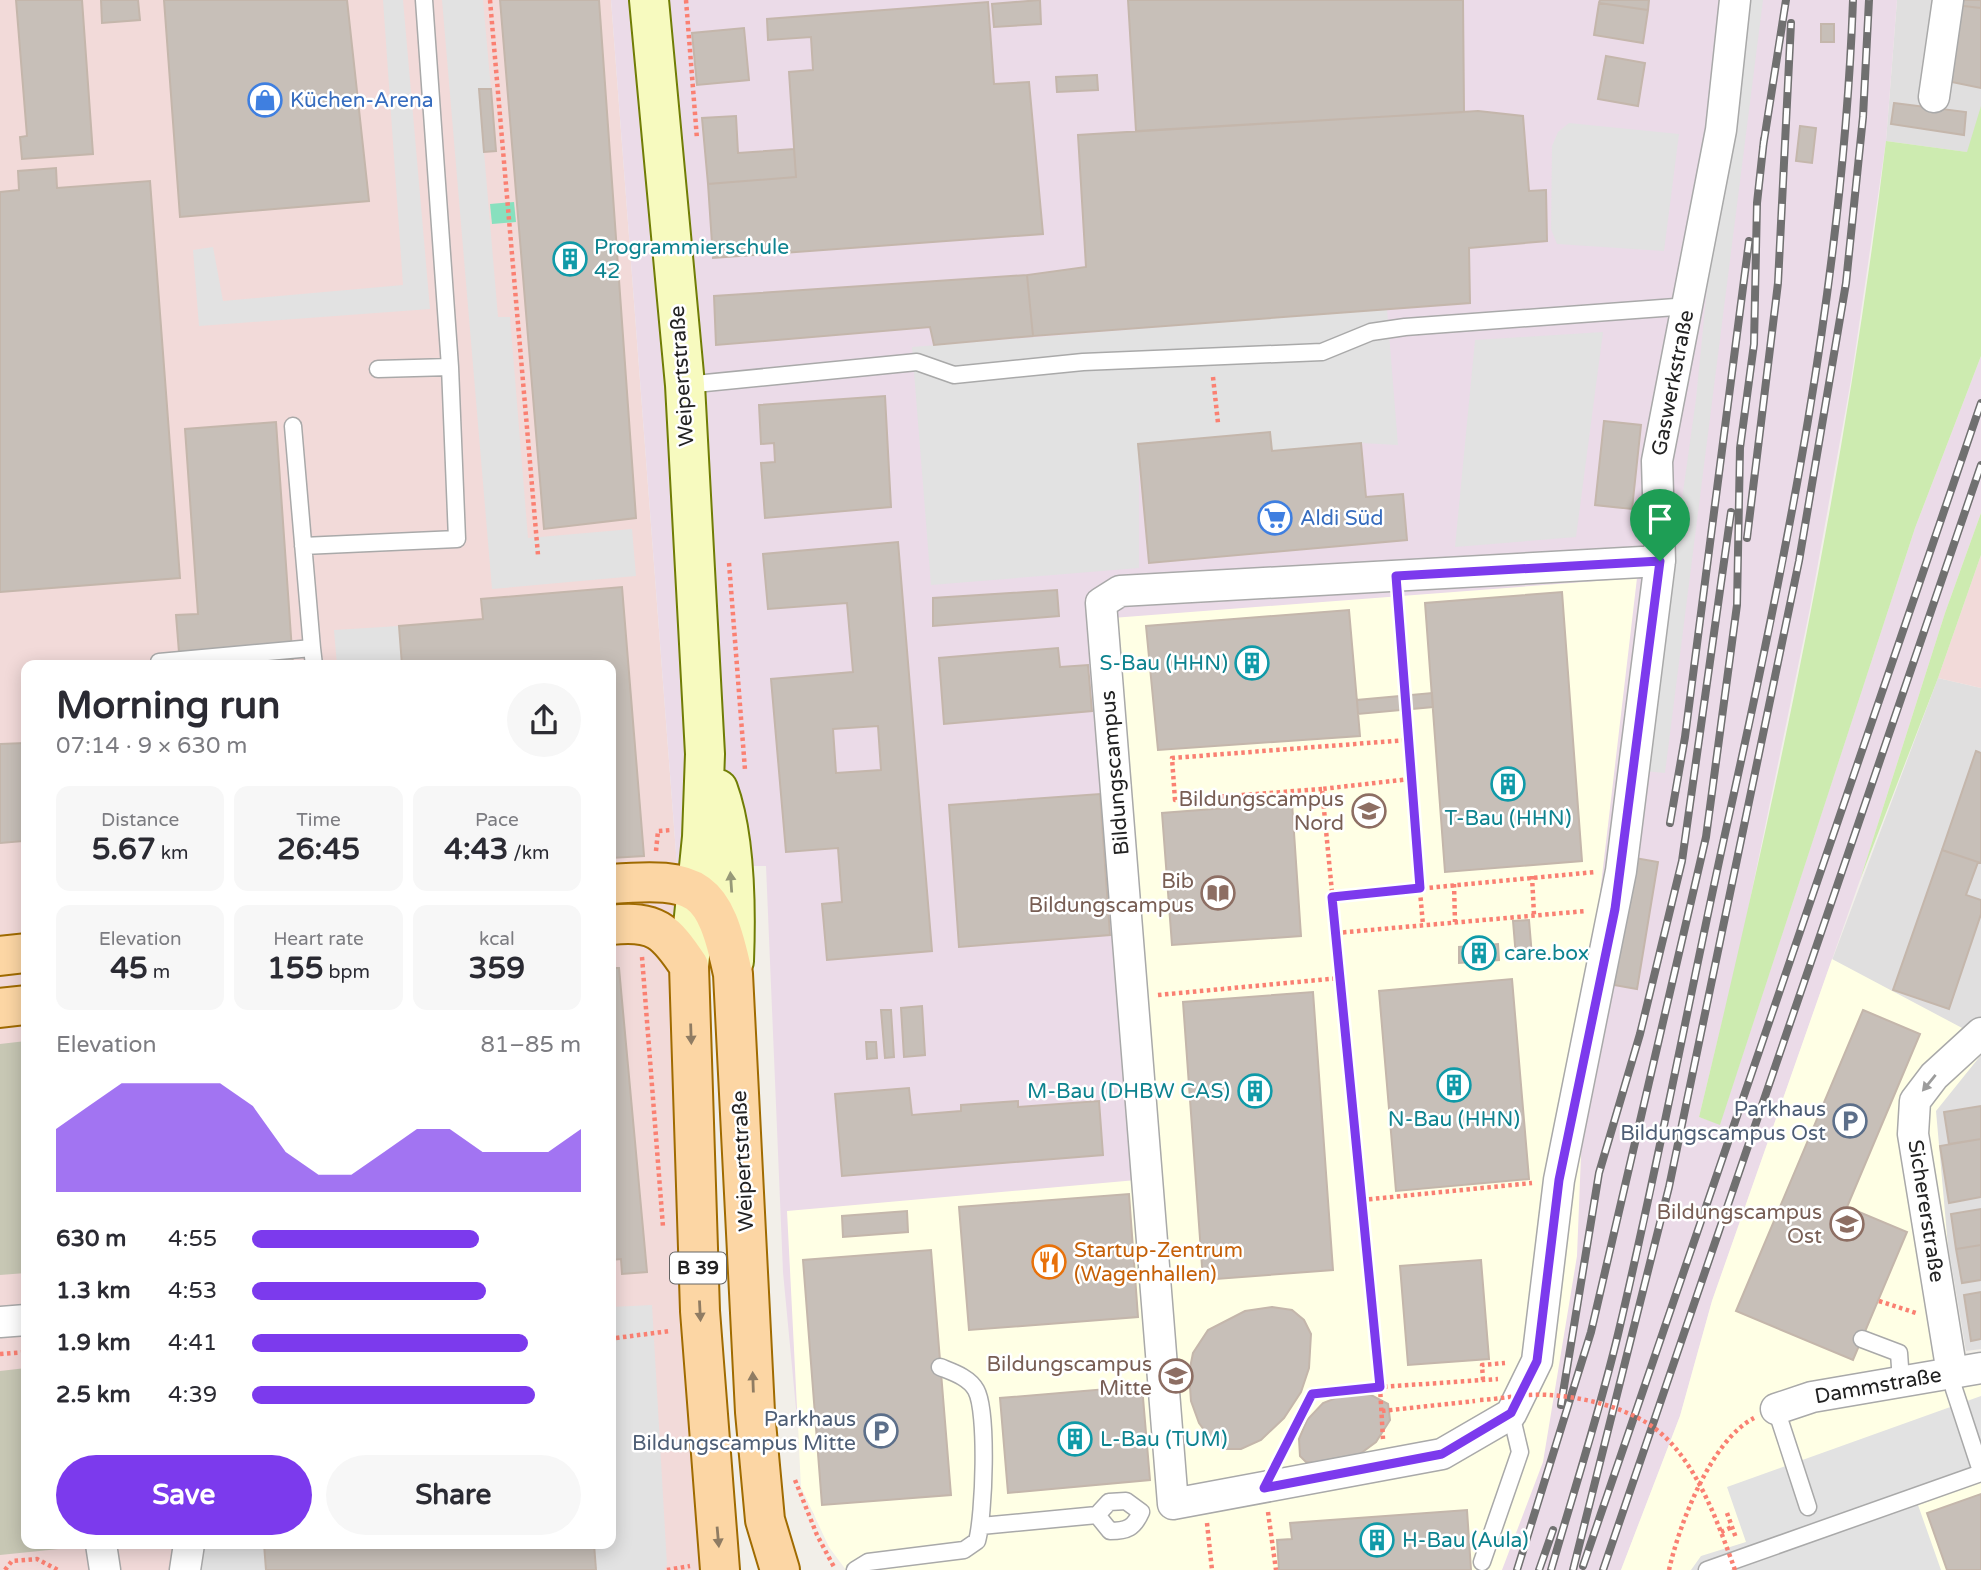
<!DOCTYPE html>
<meta charset="utf-8">
<style>
body{margin:0;font-family:"Varela Round",sans-serif;background:#f7f7f7;color:#2b2b33;height:100vh;display:flex;flex-direction:column;font-size:26px;white-space:nowrap}
*{box-sizing:border-box;margin:0}
p{font-size:23px;color:#7c7c81}
.icon{flex:none;width:38px;height:38px;fill:none;stroke:currentColor;stroke-width:2;stroke-linecap:round;stroke-linejoin:round}
.map{position:relative;flex:1;overflow:hidden}
.drawer{position:absolute;left:21px;top:660px;width:595px;height:889px;display:flex;flex-direction:column;background:#fff;border-radius:14px;box-shadow:0 4px 18px #0003}
.drawer>*{flex:none}
.pin{position:absolute;display:grid;place-items:center;width:60px;height:60px;color:#fff;margin:-72px -30px;border-radius:50% 50% 50% 0;rotate:-45deg;box-shadow:0 0 7px #0007}
.pin .icon{rotate:45deg}
.round{display:grid;place-items:center;flex:none;width:74px;height:74px;border-radius:37px;background:#f7f7f7}
.overview{display:flex;align-items:center;justify-content:space-between;height:119px;padding:0 35px}
h1{font-size:38px;font-weight:700;line-height:52px}
.metrics{display:grid;grid-template-columns:repeat(3,1fr);gap:10px;height:119px;padding:7px 35px}
.metrics div{display:grid;align-content:center;border-radius:14px;background:#f7f7f7;text-align:center}
.metrics b{font-size:30px;font-weight:700}
.metrics small{font-size:19px;font-weight:400}
.metrics p{font-size:19px}
.chart{height:196px;padding:14px 35px}
.chart p{display:flex;justify-content:space-between}
.chart svg{width:100%;height:126px;margin-top:7px;fill:#7c3aed;opacity:.7}
.button{display:flex;gap:14px;margin-top:auto;padding:14px 35px}
.button a{flex:1;height:80px;border-radius:42px;background:#7c3aed;color:#fff;font-size:28px;font-weight:700;line-height:80px;text-align:center}
.button a+a{background:#f7f7f7;color:#2b2b33}
ul{padding:0 35px;list-style:none;font-size:23px}
li{display:grid;grid-template-columns:112px 84px 1fr;align-items:center;height:52px}
li i{height:18px;border-radius:9px;background:#7c3aed}
.map>svg:first-child{display:block}
.residential{fill:#e0dfdf}
.commercial{fill:#f2dad9;fill-rule:evenodd}
.industrial{fill:#ebdbe8}
.education{fill:#ffffe5}
.construction{fill:#c7c7b4}
.grass{fill:#cdebb0}
.pitch{fill:#88e0be}
.parking{fill:#e2e2e2}
.building{fill:#c7bfb8;stroke:#c4b6ab;stroke-width:2;fill-rule:evenodd}
.lines{fill:none;stroke-linecap:round;stroke-linejoin:round}
.lane-casing{stroke:#a9a9a9;stroke-width:19}
.street-casing{stroke:#a9a9a9;stroke-width:33}
.secondary-casing{stroke:#707d05;stroke-width:42}
.primary-casing{stroke:#a06b00;stroke-width:42}
.path{stroke:#fa8072;stroke-width:4.5;stroke-dasharray:3.5 3.5;stroke-linecap:butt}
.lane{stroke:#fff;stroke-width:16}
.street{stroke:#fff;stroke-width:30}
.secondary{stroke:#f7fabf;stroke-width:38}
.primary{stroke:#fcd6a4;stroke-width:38}
.rail-casing{stroke:#707070;stroke-width:8}
.rail{stroke:#fff;stroke-width:5;stroke-dasharray:16;stroke-linecap:butt}
.path-bridge{stroke:#fa8072;stroke-width:4.5;stroke-dasharray:3.5 3.5;stroke-linecap:butt}
.oneway{fill:#979978}
.oneway2{fill:#8f7c63}
.oneway3{fill:#9c9c9c}
.route-casing{stroke:#fff;stroke-width:14}
.route{stroke:#7c3aed;stroke-width:9}
.labels{text-anchor:middle;dominant-baseline:central;stroke-width:5;stroke-linejoin:round;paint-order:stroke}
.shield{fill:#fff;stroke:#646464;stroke-width:2}
.shield-label{font-size:19px;font-weight:bold;fill:#222}
.shop-label{font-size:21px;fill:#366cbe;stroke:#fff;text-anchor:start}
.culture-label{font-size:21px;fill:#0d838f;stroke:#fff;text-anchor:start}
.street-label{font-size:21px;fill:#222;stroke:#fff}
.education-label{font-size:21px;fill:#785e54;stroke:#fff;text-anchor:end}
.service-label{font-size:21px;fill:#4e5e75;stroke:#fff;text-anchor:end}
.food-label{font-size:21px;fill:#c56008;stroke:#fff;text-anchor:start}
</style>
<div class="map">
<svg width="1981" height="1570" viewBox="0 0 1981 1570">
<rect width="100%" height="100%" fill="#f2efe9"/>
<path class="residential" d="M1897,0H1981V154L1886,141Z
M1938,678L1981,688V1038L1828,971Z
M1981,1054V1349L1966,1351L1926,1115Z"/>
<path class="commercial" d="M0,0H611L677,866L726,1570H0ZM26,665H611V1544H26Z
M1981,555V688L1938,678Z"/>
<path class="industrial" d="M611,0H1897L1886,141L1851,380L1810,608L1741,944L1699,1117L1720,1124L1915,528L1981,356V513L1945,613L1860,880L1712,1301L1680,1416L1621,1570H858L813,1514L799,1440L783,1272L766,866H677Z"/>
<path class="education" d="M1637,578L1587,1004L1577,1256L1543,1462L1502,1570H846L829,1547L801,1487L787,1211L1159,1178L1112,618Z
M1832,959L1981,1038V1055L1936,1111L1960,1382L1981,1380V1570H1621L1680,1416L1712,1301Z"/>
<path class="construction" d="M26,1041V1273L0,1275V1044Z
M26,1368V1544H89L88,1546L0,1555V1371Z"/>
<path class="grass" d="M1981,106V356L1915,528L1720,1125L1699,1117C1777,796 1846,470 1886,141L1967,152Z
M1981,513V555L1938,678L1860,880L1945,613Z"/>
<path class="pitch" d="M514,202L516,222L492,224L490,204Z"/>
<path class="parking" d="M383,0H403L430,309L199,326L193,250L213,247L223,301L403,285Z
M442,0H483L491,89L479,90L484,152L498,317H510L528,538L632,529L636,576L492,589Z
M1745,0H1763L1665,773L1644,771L1696,399L1711,248Z
M1569,123L1679,134L1664,251L1557,244L1551,229L1552,146L1558,132Z
M1387,309L1398,445L1361,443L1272,451L1270,432L1139,444V568L931,585L912,347Z
M1603,332L1576,537L1455,547L1475,340Z
M399,626L402,665H337L334,630Z
M652,1305L667,1565L664,1570H596L594,1544H611V1307Z
M1981,1396V1482L1918,1505L1941,1570H1691L1701,1556L1746,1542L1727,1487Z
M199,1544H264L266,1570H200Z"/>
<path class="building" d="M16,0H82L93,154L22,159L20,137L27,136Z
M101,0H138L140,20L102,23Z
M164,0H347L369,201L180,217Z
M500,0H599L636,518L544,529Z
M1040,0L1041,24L994,27L992,4Z
M1128,0H1463L1464,112L1136,131Z
M1600,0H1649L1648,10L1599,3Z
M1956,0H1981V8L1955,5Z
M988,2L994,84L1029,82L1043,234L713,258L708,184L796,177L789,72L813,70L811,37L768,40L767,19Z
M1599,3L1648,10L1643,43L1594,35Z
M1955,5L1981,8V88L1942,80Z
M1821,24H1834V42H1821Z
M744,28L749,80L697,85L692,33Z
M1606,56L1645,63L1638,106L1598,99Z
M1097,75L1098,90L1057,92L1056,77Z
M479,89H491L496,151L484,152Z
M1894,103L1966,112L1964,135L1891,124Z
M1478,111L1523,116L1529,191L1546,190L1547,241L1469,248L1470,303L1033,336L1027,275L1086,267L1078,135Z
M736,116L738,153L794,149L796,177L708,184L702,118Z
M1800,126L1816,128L1812,163L1796,161Z
M56,168L57,188L150,181L180,578L0,592V192L19,190L18,171Z
M1027,275L1033,336L934,345L930,327L716,345L714,296Z
M885,396L891,507L765,518L761,463L775,462L774,443L761,444L759,405Z
M1604,421L1641,425L1632,509L1595,505Z
M276,422L293,665H180L176,615L198,614L185,429Z
M1270,432L1272,451L1361,443L1366,497L1403,494L1407,540L1149,563L1138,444Z
M898,542L932,951L827,960L822,904L842,902L838,848L786,852L771,679L853,672L847,603L768,609L763,554ZM878,726L881,770L836,773L833,729Z
M622,587L644,856L611,858V665H402L399,626L483,619L481,599Z
M1057,590L1059,616L933,626V598Z
M1562,592L1582,861L1445,872L1425,603Z
M1349,610L1360,736L1158,750L1146,626Z
M1058,648L1060,667L1088,665L1092,711L944,724L939,658Z
M1432,693L1433,707L1358,714L1357,700Z
M25,743L26,853H24L23,841L0,843V744Z
M1976,751L1981,753V863L1942,850Z
M1100,794L1110,935L959,947L949,805Z
M1292,803L1301,936L1172,945L1162,813Z
M1942,850L1978,862L1966,895L1981,900V914L1949,1009L1893,990Z
M1635,858L1658,862L1637,989L1614,985Z
M1529,920L1532,956L1516,957L1513,921Z
M1498,944L1499,960L1459,963V947Z
M611,968H619L647,1272L622,1274L621,1259L611,1260Z
M1512,979L1529,1179L1396,1191L1379,991Z
M1313,992L1333,1270L1203,1280L1183,1002Z
M922,1006L925,1055L904,1057L901,1008Z
M881,1010H891L894,1057L885,1058Z
M1863,1010L1920,1034L1847,1207L1907,1232L1853,1360L1736,1311Z
M866,1042H876L877,1058L867,1059Z
M909,1088L912,1115L961,1111V1105L1018,1101V1107L1099,1101L1103,1155L842,1176L835,1094Z
M1981,1106V1139L1949,1144L1944,1112Z
M1981,1139V1197L1949,1203L1940,1146Z
M1129,1194L1138,1317L969,1330L959,1207Z
M1981,1209V1245L1956,1249L1951,1214Z
M907,1211L908,1232L843,1237L842,1216Z
M1981,1245V1280L1962,1283L1956,1249Z
M931,1250L951,1495L822,1505L803,1260Z
M1481,1260L1489,1359L1408,1365L1400,1266Z
M1981,1292V1339L1971,1341L1964,1295Z
M1272,1307L1292,1310L1304,1320L1311,1334L1309,1368L1301,1392L1284,1418L1261,1440L1241,1449H1225L1213,1442L1199,1423L1191,1401L1189,1373L1193,1353L1208,1330L1245,1311Z
M1142,1386L1150,1480L1008,1493L1000,1398Z
M1346,1394L1371,1395L1388,1404L1390,1420L1376,1442L1353,1459L1328,1464L1306,1462L1300,1456L1299,1439L1307,1420L1323,1403Z
M1981,1494V1570H1947L1927,1513Z
M1467,1510L1471,1570H1279L1277,1540L1292,1539L1290,1523Z
M264,1544H594L596,1570H266Z"/>
<g class="lines">
<defs>
<path id="lane" d="M378,369L450,367L424,0
M685,385L917,362L954,375L1083,362L1322,352L1371,332L1405,327L1689,306
M293,426L312,648
M303,546L457,539L450,367
M159,665V662L312,648L314,665
M1862,1339L1899,1353L1901,1381
M1952,1373L1954,1389L1981,1471
M1776,1409L1808,1507
M981,1526L1097,1515L1109,1502L1126,1501L1141,1512C1134,1528 1127,1531 1110,1531L1097,1515
M1482,1562L1520,1452L1511,1414
M855,1570L868,1562L964,1550L977,1541C984,1516 988,1411 976,1390C969,1377 952,1372 940,1367
M1707,1570L1981,1473"/>
<path id="street" d="M1934,97L1948,0
M1660,561L1120,591L1101,603L1173,1504L1442,1454L1511,1414L1537,1361L1559,1180L1621,871L1660,561L1657,461L1721,130L1735,0
M0,1322L26,1320
M1952,1373L1913,1134L1915,1101L1934,1076L1981,1033
M1776,1409L1812,1397L1981,1368
M101,1544L105,1570
M185,1570L189,1544"/>
<path id="secondary" d="M649,0L685,385L705,754L702,837L689,966
M718,789C736,838 736,909 734,961"/>
<path id="primary" d="M611,884C699,877 714,886 733,974L755,1412L765,1520L780,1570
M611,925C655,920 666,931 689,966L700,1311L720,1570
M0,956L26,953
M0,1008L26,1005"/>
</defs>
<use href="#lane" class="lane-casing"/>
<use href="#street" class="street-casing"/>
<use href="#secondary" class="secondary-casing"/>
<use href="#primary" class="primary-casing"/>
<path class="path" d="M490,0L538,555
M686,0L697,139
M1213,377L1218,423
M729,563L745,770
M1410,779L1423,925
M1322,789L1175,800L1172,758L1407,740
M656,851L658,831L671,830
M1532,876L1534,915
M1454,884L1455,922
M1332,897L1595,872
M1336,933L1586,911
M642,957L663,1227
M1158,995L1340,978
M1362,1200L1532,1183
M1879,1301L1916,1313
M616,1338L670,1331
M0,1354L26,1352
M1483,1380L1482,1365L1505,1363
M1382,1411L1475,1401
M1383,1439L1380,1387L1498,1379
M1280,1458L1312,1394L1380,1387L1322,789L1410,779L1398,603
M795,1480L817,1535L834,1567
M1268,1512L1276,1570
M1727,1513L1736,1538
M1207,1523L1212,1570
M1721,1532L1732,1527
M5,1570L12,1561L37,1559L58,1570
M667,1570L690,1566
M1669,1570C1679,1525 1711,1440 1754,1418"/>
<use href="#lane" class="lane"/>
<use href="#street" class="street"/>
<use href="#secondary" class="secondary"/>
<use href="#primary" class="primary"/>
<defs>
<path id="rail" d="M1763,147L1786,0
M1747,538L1778,283L1791,23
M1670,823L1685,737L1749,241
M1561,1405L1599,1173L1640,1034L1682,861L1731,512
M1583,1566L1981,403
M1517,1570L1591,1332L1706,837L1737,605L1740,448L1754,344L1757,203L1764,139
M1539,1570L1553,1530
M1551,1570C1574,1490 1600,1411 1619,1330C1658,1165 1689,999 1725,834C1786,559 1843,282 1853,0
M1573,1570L1669,1187L1799,561L1846,283L1863,117L1869,0
M1603,1570L1981,465"/>
</defs>
<use href="#rail" class="rail-casing"/>
<use href="#rail" class="rail"/>
<path class="path-bridge" d="M1480,1400C1503,1399 1526,1393 1549,1395C1584,1397 1629,1408 1657,1430C1697,1462 1718,1523 1735,1570"/>
</g>
<defs><path id="oneway-solid" d="M-6-.8H1V-3.2L6.5 0L1 3.2V.8H-6Z" transform="scale(1.75)"/></defs>
<use class="oneway" href="#oneway-solid" transform="translate(731 882) rotate(-94)"/>
<g class="oneway2">
<use href="#oneway-solid" transform="translate(691 1034) rotate(88)"/>
<use href="#oneway-solid" transform="translate(700 1311) rotate(87)"/>
<use href="#oneway-solid" transform="translate(753 1382) rotate(-92)"/>
<use href="#oneway-solid" transform="translate(718 1537) rotate(85)"/>
</g>
<use class="oneway3" href="#oneway-solid" transform="translate(1929 1083) rotate(129)"/>
<g class="lines">
<defs>
<path id="route" d="M1660,561L1615,909L1559,1180L1537,1361L1511,1413L1442,1454L1264,1488L1312,1394L1380,1387L1332,897L1420,888L1396,576Z"/>
</defs>
<use href="#route" class="route-casing"/>
<use href="#route" class="route"/>
</g>
<defs>
<symbol id="shop-ring" viewBox="-11 -11 22 22"><circle r="9.5" fill="#fff" stroke="#3f7fe0" stroke-width="1.5"/><path d="M-5-2.5h2.3a2.7 3.5 0 0 1 5.4 0H5L5.5 6h-11ZM-1.5-2.5h3a1.5 2.3 0 0 0-3 0Z" fill="#3f7fe0"/></symbol>
<symbol id="building-ring" viewBox="-11 -11 22 22"><circle r="9.5" fill="#fff" stroke="#0f9aa8" stroke-width="1.5"/><path d="M-4-6H4V6H1V3H-1V6H-4ZM-2.5-4.3h1.7v1.8h-1.7ZM.8-4.3h1.7v1.8H.8ZM-2.5-1h1.7V.8h-1.7ZM.8-1h1.7V.8H.8Z" fill="#0f9aa8"/></symbol>
<symbol id="supermarket-ring" viewBox="-11 -11 22 22"><circle r="9.5" fill="#fff" stroke="#3f7fe0" stroke-width="1.5"/><path d="M-6-5.5h2.5l.6 2H6L4.5 2H-2.5L-4.4-4H-6ZM-1.5 3.2a1.3 1.3 0 1 0 .1 0ZM3 3.2a1.3 1.3 0 1 0 .1 0Z" fill="#3f7fe0"/></symbol>
<symbol id="university-ring" viewBox="-11 -11 22 22"><circle r="9.5" fill="#fff" stroke="#8d6e63" stroke-width="1.5"/><path d="M0-5L7-2L0 1L-7-2ZM-4 1L0 2.5L4 1V4Q0 6-4 4Z" fill="#8d6e63"/></symbol>
<symbol id="library-ring" viewBox="-11 -11 22 22"><circle r="9.5" fill="#fff" stroke="#8d6e63" stroke-width="1.5"/><path d="M-6-4Q-3-5.5-.7-3.5V5Q-3 3-6 4ZM6-4Q3-5.5 .7-3.5V5Q3 3 6 4Z" fill="#8d6e63"/></symbol>
<symbol id="parking-ring" viewBox="-11 -11 22 22"><circle r="9.5" fill="#fff" stroke="#5c6f8a" stroke-width="1.5"/><path d="M-3.5-5.5H1a3.5 3.5 0 0 1 0 7H-1V5.5H-3.5ZM-1-3.4V-.6H.8a1.4 1.4 0 0 0 0-2.8Z" fill="#5c6f8a"/></symbol>
<symbol id="restaurant-ring" viewBox="-11 -11 22 22"><circle r="9.5" fill="#fff" stroke="#e8710a" stroke-width="1.5"/><path d="M-5-6h1v4h1v-4h1v4h1v-4h1v5L-1.5 .5V6h-2V.5L-5-1ZM5-6V6H3V1.5H1.5Q1.5-4 5-6Z" fill="#e8710a"/></symbol>
</defs>
<g fill-rule="evenodd">
<use href="#shop-ring" x="246" y="81" width="38" height="38"/>
<use href="#building-ring" x="551" y="240" width="38" height="38"/>
<use href="#supermarket-ring" x="1256" y="499" width="38" height="38"/>
<use href="#building-ring" x="1233" y="644" width="38" height="38"/>
<use href="#building-ring" x="1489" y="765" width="38" height="38"/>
<use href="#university-ring" x="1350" y="792" width="38" height="38"/>
<use href="#library-ring" x="1199" y="874" width="38" height="38"/>
<use href="#building-ring" x="1460" y="934" width="38" height="38"/>
<use href="#building-ring" x="1435" y="1066" width="38" height="38"/>
<use href="#building-ring" x="1236" y="1072" width="38" height="38"/>
<use href="#parking-ring" x="1831" y="1102" width="38" height="38"/>
<use href="#university-ring" x="1828" y="1205" width="38" height="38"/>
<use href="#restaurant-ring" x="1030" y="1243" width="38" height="38"/>
<use href="#university-ring" x="1157" y="1357" width="38" height="38"/>
<use href="#parking-ring" x="862" y="1412" width="38" height="38"/>
<use href="#building-ring" x="1056" y="1420" width="38" height="38"/>
<use href="#building-ring" x="1358" y="1521" width="38" height="38"/>
</g>
<g class="labels">
<rect class="shield" x="670" y="1252.5" width="56" height="31" rx="5"/>
<g class="shield-label">
<text x="698" y="1268">B 39</text>
</g>
<g class="shop-label">
<text x="290" y="100">Küchen-Arena</text>
<text x="1300" y="518">Aldi Süd</text>
</g>
<g class="culture-label">
<text x="594" y="247">Programmierschule<tspan x="594" dy="24">42</tspan></text>
<text x="1228" y="663" text-anchor="end">S-Bau (HHN)</text>
<text x="1508" y="818" text-anchor="middle">T-Bau (HHN)</text>
<text x="1504" y="953">care.box</text>
<text x="1230" y="1091" text-anchor="end">M-Bau (DHBW CAS)</text>
<text x="1454" y="1119" text-anchor="middle">N-Bau (HHN)</text>
<text x="1100" y="1439">L-Bau (TUM)</text>
<text x="1402" y="1540">H-Bau (Aula)</text>
</g>
<g class="street-label">
<text transform="translate(682 376) rotate(-94)">Weipertstraße</text>
<text transform="translate(1673 383) rotate(-79)">Gaswerkstraße</text>
<text transform="translate(1115 773) rotate(-95)">Bildungscampus</text>
<text transform="translate(743 1161) rotate(-93)">Weipertstraße</text>
<text transform="translate(1926 1211) rotate(81)">Sichererstraße</text>
<text transform="translate(1878 1386) rotate(-10)">Dammstraße</text>
</g>
<g class="education-label">
<text x="1344" y="799">Bildungscampus<tspan x="1344" dy="24">Nord</tspan></text>
<text x="1194" y="881">Bib<tspan x="1194" dy="24">Bildungscampus</tspan></text>
<text x="1822" y="1212">Bildungscampus<tspan x="1822" dy="24">Ost</tspan></text>
<text x="1152" y="1364">Bildungscampus<tspan x="1152" dy="24">Mitte</tspan></text>
</g>
<g class="service-label">
<text x="1826" y="1109">Parkhaus<tspan x="1826" dy="24">Bildungscampus Ost</tspan></text>
<text x="856" y="1419">Parkhaus<tspan x="856" dy="24">Bildungscampus Mitte</tspan></text>
</g>
<g class="food-label">
<text x="1074" y="1250">Startup-Zentrum<tspan x="1074" dy="24">(Wagenhallen)</tspan></text>
</g>
</g>
</svg>
<div class="pin" style="left:1660px;top:561px;background:#1e9e55"><svg class="icon" aria-label="arrive" viewBox="0 0 24 24"><path d="M6 21V4h12l-3 4 3 4H6"/></svg></div>
<section class="drawer">
<div class="overview"><div><h1>Morning run</h1><p>07:14 · 9 × 630 m</p></div><a class="round"><svg class="icon" aria-label="share" viewBox="0 0 24 24"><path d="M12 15V3M7 8l5-5 5 5M5 13v7h14v-7"/></svg></a></div>
<div class="metrics">
<div><p>Distance</p><b>5.67<small> km</small></b></div>
<div><p>Time</p><b>26:45</b></div>
<div><p>Pace</p><b>4:43<small> /km</small></b></div>
</div>
<div class="metrics">
<div><p>Elevation</p><b>45<small> m</small></b></div>
<div><p>Heart rate</p><b>155<small> bpm</small></b></div>
<div><p>kcal</p><b>359</b></div>
</div>
<div class="chart"><p><span>Elevation</span>81–85 m</p>
<svg viewBox="0 0 160 44" preserveAspectRatio="none"><path d="M0 44V22L10 14L20 6L30 6L40 6L50 6L60 14L70 30L80 38L90 38L100 30L110 22L120 22L130 30L140 30L150 30L160 22V44z"/></svg>
</div>
<ul>
<li><b>630 m</b>4:55<i style="width:69%"></i></li>
<li><b>1.3 km</b>4:53<i style="width:71%"></i></li>
<li><b>1.9 km</b>4:41<i style="width:84%"></i></li>
<li><b>2.5 km</b>4:39<i style="width:86%"></i></li>
</ul>
<div class="button"><a>Save</a><a>Share</a></div>
</section>
</div>
